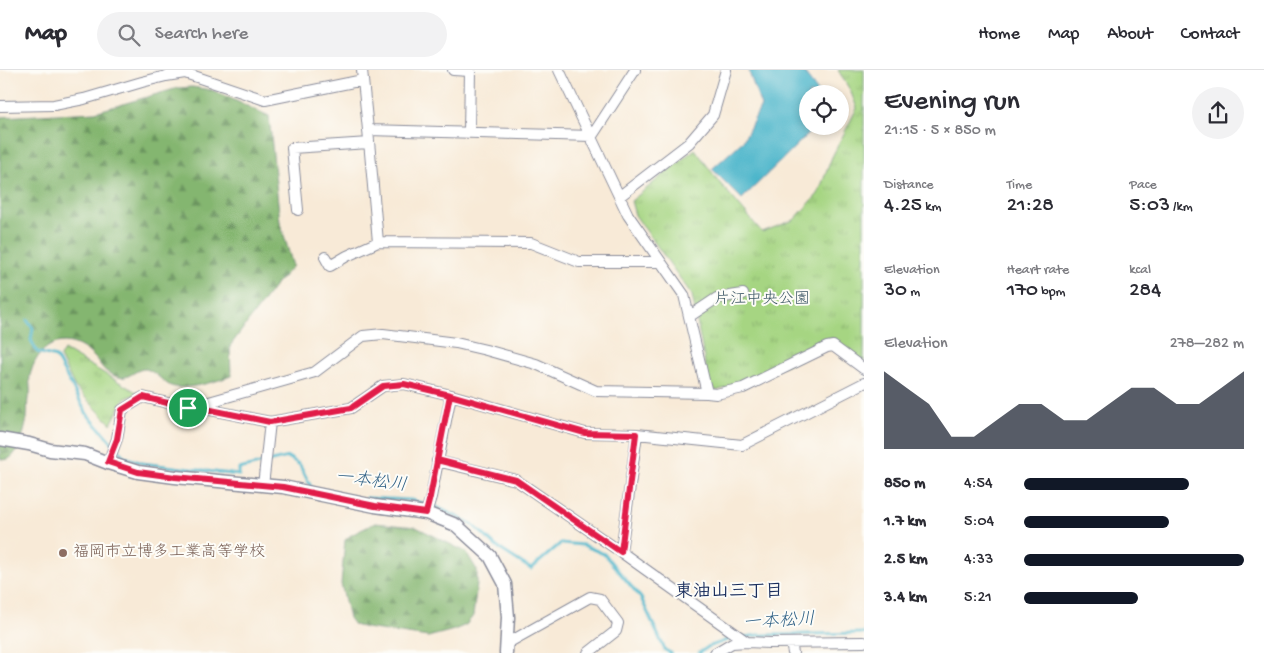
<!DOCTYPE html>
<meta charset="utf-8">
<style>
body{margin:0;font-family:"Gochi Hand","Klee One",sans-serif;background:#f2f2f3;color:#2b2b33;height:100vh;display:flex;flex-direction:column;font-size:19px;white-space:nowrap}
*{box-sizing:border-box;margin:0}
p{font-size:16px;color:#7c7c81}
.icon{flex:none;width:28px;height:28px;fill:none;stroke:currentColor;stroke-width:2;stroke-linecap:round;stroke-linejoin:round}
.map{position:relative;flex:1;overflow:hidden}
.sheet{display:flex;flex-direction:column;background:#fff;width:400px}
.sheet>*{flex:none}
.fabs{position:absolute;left:799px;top:15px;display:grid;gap:10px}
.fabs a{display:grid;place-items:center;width:50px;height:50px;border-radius:50%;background:#fff;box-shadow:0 2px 8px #0003;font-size:25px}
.pin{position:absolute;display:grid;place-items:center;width:42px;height:42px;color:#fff;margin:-21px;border:2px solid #fff;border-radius:50%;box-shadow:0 1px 5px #0007}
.round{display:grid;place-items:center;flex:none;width:52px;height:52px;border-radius:26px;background:#f2f2f3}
.summary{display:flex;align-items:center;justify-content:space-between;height:85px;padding:0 20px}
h1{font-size:28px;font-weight:600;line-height:38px}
.figures{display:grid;grid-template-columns:repeat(3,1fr);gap:8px;height:85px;padding:5px 20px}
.figures div{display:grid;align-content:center}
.figures b{font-size:21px;font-weight:600}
.figures small{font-size:14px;font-weight:400}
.figures p{font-size:14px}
.chart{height:140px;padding:10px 20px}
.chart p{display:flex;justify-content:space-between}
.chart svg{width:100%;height:90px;margin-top:5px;fill:#111827;opacity:.7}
ul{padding:0 20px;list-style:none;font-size:16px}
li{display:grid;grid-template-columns:80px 60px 1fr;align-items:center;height:38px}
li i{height:12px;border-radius:6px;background:#111827}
header{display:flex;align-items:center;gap:30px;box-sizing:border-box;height:70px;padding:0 25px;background:#fff;border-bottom:1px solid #e1e1e2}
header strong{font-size:24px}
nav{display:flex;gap:28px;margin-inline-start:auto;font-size:18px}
.search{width:350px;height:45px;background:#f2f2f3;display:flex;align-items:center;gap:12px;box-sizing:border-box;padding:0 18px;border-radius:28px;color:#7c7c81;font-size:19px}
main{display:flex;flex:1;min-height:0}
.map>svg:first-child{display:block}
.forest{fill:url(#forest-firs);stroke:#507267}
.park{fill:url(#park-tufts);stroke:#608270}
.water{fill:#4cb5ca;stroke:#347294}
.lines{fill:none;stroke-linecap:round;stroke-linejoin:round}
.stream{stroke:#4cb5ca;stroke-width:3}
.minor-casing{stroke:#8a8c9a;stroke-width:12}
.tertiary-casing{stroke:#8a8c9a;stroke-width:15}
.minor{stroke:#fff;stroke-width:10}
.tertiary{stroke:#fff;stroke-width:12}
.route-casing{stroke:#fff;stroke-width:10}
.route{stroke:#e11d48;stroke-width:6}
.education-dot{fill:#8d6e63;stroke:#fdfcf7;stroke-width:2}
.labels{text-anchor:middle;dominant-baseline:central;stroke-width:4;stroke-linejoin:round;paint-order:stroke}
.park-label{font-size:16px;fill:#3e5867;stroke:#fdfcf7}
.education-label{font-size:16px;fill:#785e54;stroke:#fdfcf7;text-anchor:start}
.water-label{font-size:18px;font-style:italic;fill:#2c5e84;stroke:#fdfcf7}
.neighbourhood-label{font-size:18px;font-weight:bold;fill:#1b2f5e;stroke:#fdfcf7}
</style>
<header>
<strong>Map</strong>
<div class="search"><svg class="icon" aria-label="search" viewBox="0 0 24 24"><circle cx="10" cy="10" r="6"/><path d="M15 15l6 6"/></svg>Search here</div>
<nav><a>Home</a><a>Map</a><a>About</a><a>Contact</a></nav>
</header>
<main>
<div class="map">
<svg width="864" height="583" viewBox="0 0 864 583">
<defs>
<pattern id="forest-firs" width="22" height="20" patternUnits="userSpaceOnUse" patternTransform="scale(1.25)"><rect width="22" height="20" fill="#84b670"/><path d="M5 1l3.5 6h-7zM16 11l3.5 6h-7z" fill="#6b945f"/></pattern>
<pattern id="park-tufts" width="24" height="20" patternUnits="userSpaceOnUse" patternTransform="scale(1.25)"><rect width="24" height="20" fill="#a6d582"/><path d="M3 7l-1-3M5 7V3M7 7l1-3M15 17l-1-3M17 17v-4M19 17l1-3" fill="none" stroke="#8eb773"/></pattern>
</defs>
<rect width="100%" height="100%" fill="#fdfcf7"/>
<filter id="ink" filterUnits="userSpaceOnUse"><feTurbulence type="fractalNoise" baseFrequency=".02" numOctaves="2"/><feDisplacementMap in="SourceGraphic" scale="10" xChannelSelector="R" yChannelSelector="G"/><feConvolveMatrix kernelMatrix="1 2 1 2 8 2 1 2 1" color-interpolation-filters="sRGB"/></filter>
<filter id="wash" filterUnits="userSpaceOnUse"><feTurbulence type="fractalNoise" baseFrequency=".0096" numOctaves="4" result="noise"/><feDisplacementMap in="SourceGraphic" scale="20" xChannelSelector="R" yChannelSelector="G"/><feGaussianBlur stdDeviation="1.12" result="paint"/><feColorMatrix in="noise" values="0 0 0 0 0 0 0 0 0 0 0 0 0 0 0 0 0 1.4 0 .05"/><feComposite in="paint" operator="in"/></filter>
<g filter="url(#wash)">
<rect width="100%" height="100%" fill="#f8ead7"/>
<path class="forest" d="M192,17L212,20L269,46L280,152L293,196L277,213L230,276L231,306C218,311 184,321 171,316C163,312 154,301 146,299C136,298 129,310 118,307C100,301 104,296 92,285C68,262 40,271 31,302C28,310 31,317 30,325L28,328C27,334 28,341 27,347C26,358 18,386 8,389C5,390 3,390 0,389V47L95,42L178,18Z
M375,453L416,457L466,482L477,500V514L473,546L466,555L454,560L428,567L366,558L354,555L349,548L341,514L345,470L351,465Z"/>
<path class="park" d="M838,0H864V291L836,274L743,313L716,321L709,315L692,225L635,145L631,131L695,79L719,112L762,162L794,150L818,124L832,87L857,38L850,20Z
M64,280L138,323L124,329L111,354L75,317L60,287Z"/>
<path class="water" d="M751,0H802L820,24H808V56H816L742,129L712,99L743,71L761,36L749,2Z"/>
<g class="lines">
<path class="stream" d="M27,250L33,258L31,270L37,282L56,287L87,344L113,374
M117,379L125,387L142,393L239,405V399L288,387L300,395L311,417L312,418
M367,428L411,430L426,434
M432,435L437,437L472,454L497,477L531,499L561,473L583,475L604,484L641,528L665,580L671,583
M744,567L759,565L864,563
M699,583L708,577L730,569"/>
</g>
</g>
<g filter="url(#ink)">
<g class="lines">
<defs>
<path id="minor" d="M453,0L470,1
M0,36L54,35L84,29L142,12L166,6L185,3L265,30L363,10
M368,60L592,66L635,0
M469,63L470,0
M620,126L689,73L713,45L726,0
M298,140L292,78L369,73
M378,172L531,173L579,192H661
M325,187L330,196L347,186L378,172L368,60L362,0
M690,246L717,228L743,224
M707,323L716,324L743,318L827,277L833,276L864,299
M188,338L315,302L363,266L383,264L456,273L486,280L536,294L596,321L707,323L684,225L628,145L559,0
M637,364L621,482L747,572
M437,391L516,410L621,482
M108,393L117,369L122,340L143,327L188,338L211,340L270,352L351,338L383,316L404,314L451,325
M263,416L270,352
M426,443L431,427L451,325L585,363L637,364L742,375L864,313
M791,573L793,583
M506,574L590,527L600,529L618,553L616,561L588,583
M715,583L732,573L747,572L770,573L864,572"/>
<path id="tertiary" d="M0,369L29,374L50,380L85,384L108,393L138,402L175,407L283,417L375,436L426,443L456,455L490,486L505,514L508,547L506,583"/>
</defs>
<use href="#minor" class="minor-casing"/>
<use href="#tertiary" class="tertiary-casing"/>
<use href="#minor" class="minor"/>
<use href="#tertiary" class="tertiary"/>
</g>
</g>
<g class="lines" filter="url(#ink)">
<defs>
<path id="route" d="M188,338L211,340L270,352L351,338L383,316L404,314L450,325L437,390L516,410L621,482L636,364L585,363L450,325L430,427L426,443L375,436L283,417L175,407L138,402L108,392L117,369L122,340L143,327L188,338"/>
</defs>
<use href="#route" class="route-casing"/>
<use href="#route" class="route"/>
</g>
<circle class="education-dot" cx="63" cy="483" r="5"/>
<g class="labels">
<g class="park-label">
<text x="762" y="230">片江中央公園</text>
</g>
<g class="education-label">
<text x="73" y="483">福岡市立博多工業高等学校</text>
</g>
<g class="water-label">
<text transform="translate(371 412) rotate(7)">一本松川</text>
<text transform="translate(779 552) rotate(-3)">一本松川</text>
</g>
<g class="neighbourhood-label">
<text x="729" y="522">東油山三丁目</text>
</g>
</g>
</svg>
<div class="fabs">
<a><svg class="icon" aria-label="locate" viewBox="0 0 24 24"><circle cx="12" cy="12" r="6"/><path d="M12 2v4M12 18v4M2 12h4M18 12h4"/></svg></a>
</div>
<div class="pin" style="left:188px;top:338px;background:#1e9e55"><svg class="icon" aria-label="arrive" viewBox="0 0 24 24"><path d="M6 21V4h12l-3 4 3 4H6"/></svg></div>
</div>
<section class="sheet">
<div class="summary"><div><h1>Evening run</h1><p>21:15 · 5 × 850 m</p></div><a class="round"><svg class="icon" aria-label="share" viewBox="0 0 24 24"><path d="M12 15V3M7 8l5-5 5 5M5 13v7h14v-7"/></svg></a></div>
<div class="figures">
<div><p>Distance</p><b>4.25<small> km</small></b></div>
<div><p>Time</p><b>21:28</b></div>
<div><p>Pace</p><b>5:03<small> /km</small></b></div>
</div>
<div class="figures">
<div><p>Elevation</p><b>30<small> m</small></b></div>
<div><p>Heart rate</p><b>170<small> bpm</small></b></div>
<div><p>kcal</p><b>284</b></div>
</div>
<div class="chart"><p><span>Elevation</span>278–282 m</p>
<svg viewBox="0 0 160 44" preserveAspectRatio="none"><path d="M0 44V6L10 14L20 22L30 38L40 38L50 30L60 22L70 22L80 30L90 30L100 22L110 14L120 14L130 22L140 22L150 14L160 6V44z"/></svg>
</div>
<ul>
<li><b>850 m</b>4:54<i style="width:75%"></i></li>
<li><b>1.7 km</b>5:04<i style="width:66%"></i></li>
<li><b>2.5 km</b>4:33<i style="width:100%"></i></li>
<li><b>3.4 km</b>5:21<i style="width:52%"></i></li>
</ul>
</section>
</main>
